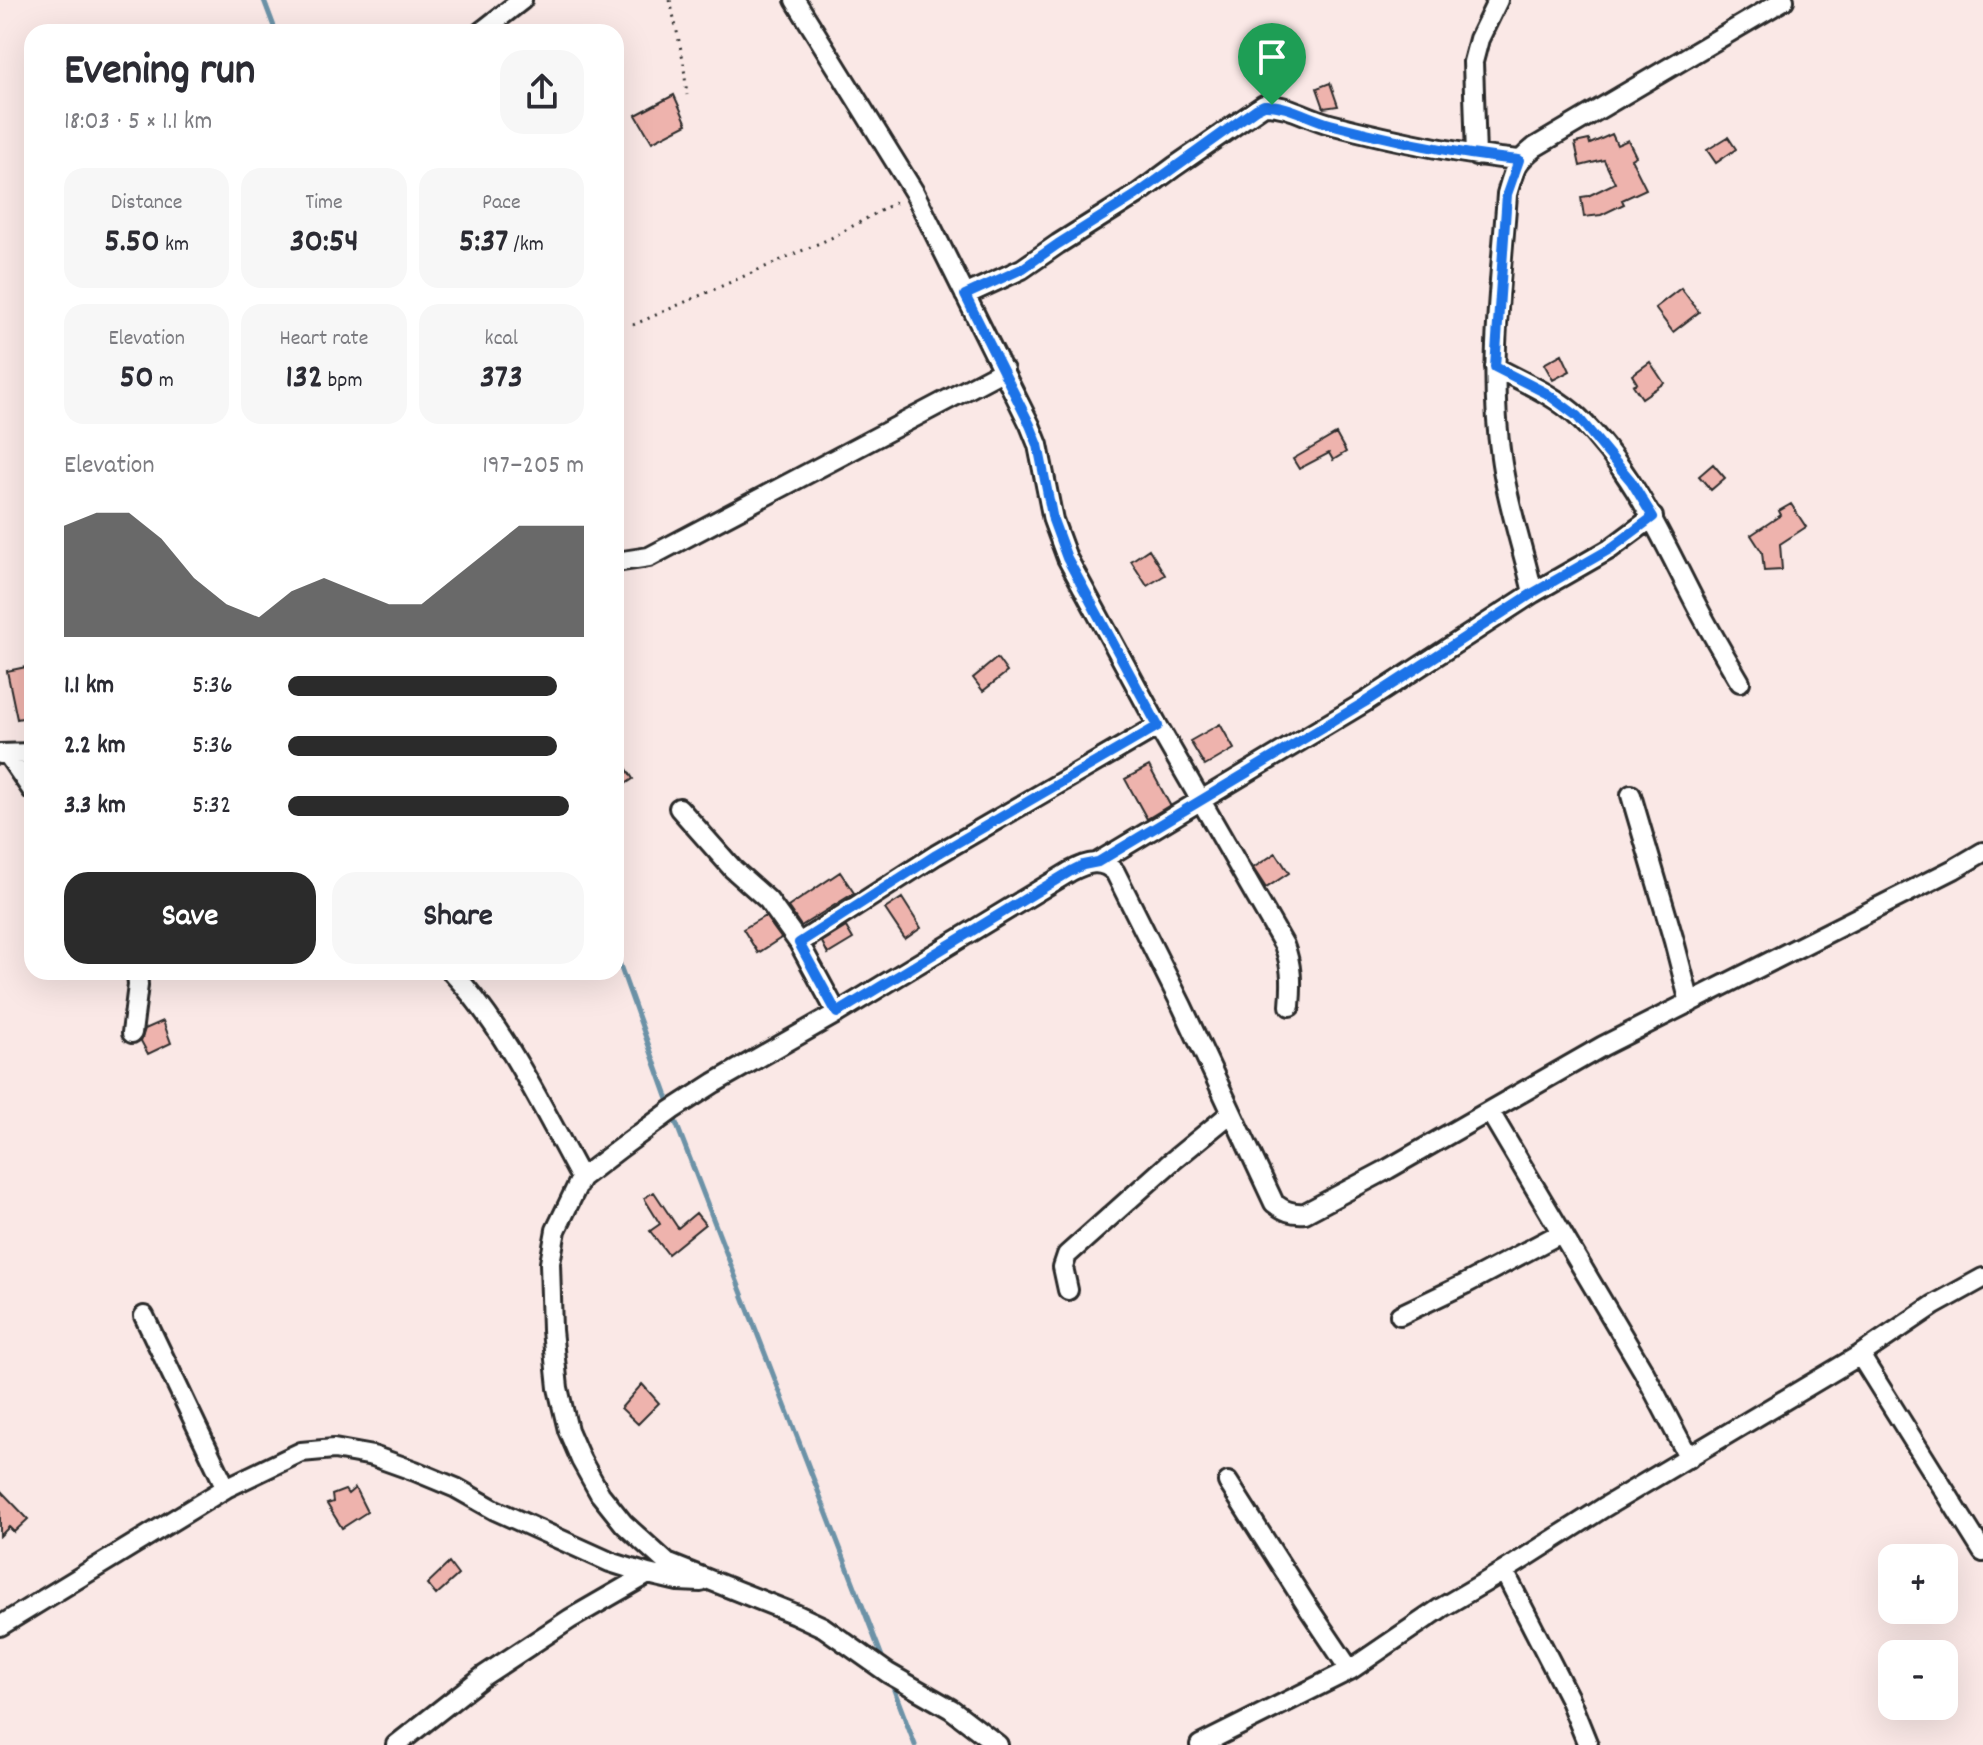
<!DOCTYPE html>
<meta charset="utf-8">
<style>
body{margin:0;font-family:Dekko,sans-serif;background:#f7f7f7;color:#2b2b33;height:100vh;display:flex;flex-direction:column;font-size:30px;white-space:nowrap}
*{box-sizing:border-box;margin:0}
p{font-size:26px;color:#7c7c81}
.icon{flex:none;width:44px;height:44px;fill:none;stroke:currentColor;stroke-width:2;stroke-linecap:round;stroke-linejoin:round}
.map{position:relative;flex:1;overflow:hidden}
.side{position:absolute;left:24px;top:24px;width:600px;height:956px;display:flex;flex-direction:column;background:#fff;border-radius:24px;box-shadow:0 8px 32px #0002}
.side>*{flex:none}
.buttons{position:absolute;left:1878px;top:1544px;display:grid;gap:16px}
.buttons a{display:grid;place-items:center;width:80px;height:80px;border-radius:16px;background:#fff;box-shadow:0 8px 32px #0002;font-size:40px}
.pin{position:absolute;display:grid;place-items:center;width:68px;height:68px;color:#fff;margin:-82px -34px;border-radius:50% 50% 50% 0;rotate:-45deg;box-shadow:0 0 8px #0007}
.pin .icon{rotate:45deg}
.round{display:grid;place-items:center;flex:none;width:84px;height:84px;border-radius:24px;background:#f7f7f7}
.summary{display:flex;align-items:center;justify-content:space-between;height:136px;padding:0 40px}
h1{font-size:44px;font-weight:700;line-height:60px}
.metrics{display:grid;grid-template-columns:repeat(3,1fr);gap:12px;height:136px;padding:8px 40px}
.metrics div{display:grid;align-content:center;border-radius:20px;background:#f7f7f7;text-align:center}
.metrics b{font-size:34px;font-weight:700}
.metrics small{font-size:22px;font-weight:400}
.metrics p{font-size:22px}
.chart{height:224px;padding:16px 40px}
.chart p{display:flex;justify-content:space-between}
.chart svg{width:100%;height:144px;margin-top:8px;fill:#2b2b2b;opacity:.7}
.cta{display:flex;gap:16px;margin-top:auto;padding:16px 40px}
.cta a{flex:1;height:92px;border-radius:24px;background:#2b2b2b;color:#fff;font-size:32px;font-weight:700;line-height:92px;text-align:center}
.cta a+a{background:#f7f7f7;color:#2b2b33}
ul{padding:0 40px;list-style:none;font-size:26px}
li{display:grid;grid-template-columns:128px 96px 1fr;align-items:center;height:60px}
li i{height:20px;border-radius:10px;background:#2b2b2b}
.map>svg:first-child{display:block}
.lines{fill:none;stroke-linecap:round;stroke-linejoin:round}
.stream{stroke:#6c92a7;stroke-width:5}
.building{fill:#eeb3ad;stroke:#2b2b2b;stroke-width:2}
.minor-casing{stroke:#2b2b2b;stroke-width:24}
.path{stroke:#2b2b2b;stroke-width:3;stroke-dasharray:2 6;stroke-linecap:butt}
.minor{stroke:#fff;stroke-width:18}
.route-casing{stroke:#fff;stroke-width:16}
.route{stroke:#1a73e8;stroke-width:10}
</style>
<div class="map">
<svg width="1983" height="1745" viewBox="0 0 1983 1745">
<rect width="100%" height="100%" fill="#fae8e6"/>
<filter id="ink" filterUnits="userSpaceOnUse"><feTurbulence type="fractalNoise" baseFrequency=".0125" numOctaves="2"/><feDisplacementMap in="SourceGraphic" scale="16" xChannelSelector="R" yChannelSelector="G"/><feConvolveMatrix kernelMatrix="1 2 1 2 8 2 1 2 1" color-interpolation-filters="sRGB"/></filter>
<g filter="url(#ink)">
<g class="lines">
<path class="stream" d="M264,0L276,32
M616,954L670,1105
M673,1115L884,1662
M891,1682L915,1745"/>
</g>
<path class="building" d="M1330,83L1338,106L1324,108L1317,88Z
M674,95L687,124L652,142L636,115Z
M1612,134L1617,145L1628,140L1636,156L1631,159L1646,189L1622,200L1624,204L1601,215L1584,217L1581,197L1588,196L1615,183L1604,160L1580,166L1575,143L1589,140L1590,144Z
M1728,137L1736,149L1716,163L1707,150Z
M1681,288L1699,312L1673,332L1655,308Z
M1562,354L1570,371L1553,380L1544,364Z
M1650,362L1664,383L1642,398L1633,385L1637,383L1632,375Z
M1336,434L1346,452L1333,460L1329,453L1299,469L1293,459Z
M1713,464L1725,478L1711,490L1699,476Z
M1791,504L1806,527L1780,544L1782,570L1764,571L1762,552L1751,535L1781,515L1779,511Z
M1149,549L1165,575L1147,586L1131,561Z
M997,658L1007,672L983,691L973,678Z
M26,667L32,697V716L17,719L7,671Z
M1220,724L1234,749L1205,766L1190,741Z
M616,751L633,779L616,790Z
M1149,766L1170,805L1147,819L1125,779Z
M1276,853L1289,873L1266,888L1253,868Z
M840,872L854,893L801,926L788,907Z
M902,898L921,928L905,939L885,909Z
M765,916L781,938L758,953L743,929Z
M846,927L853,939L828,954L822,942Z
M163,1021L171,1043L148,1054L141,1041L145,1029Z
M654,1192L678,1228L696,1213L705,1224L668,1254L650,1231L660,1224L644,1198Z
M642,1384L659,1403L638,1424L621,1408Z
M355,1488L367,1512L342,1528L327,1504L333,1502L332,1495L345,1490L348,1494Z
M0,1490L28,1519L14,1532L9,1527L0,1536Z
M449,1563L458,1575L436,1595L427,1584Z"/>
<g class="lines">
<defs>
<path id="minor" d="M795,0L914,192L1030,425L1038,445L1053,520L1067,558L1158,726L1284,945C1292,966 1292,983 1290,1006
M481,32L522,0
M1476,156L1473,62L1479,39L1498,0
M965,295L1022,269L1058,244L1136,195L1174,167L1264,105C1287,104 1308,118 1330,124C1392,140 1454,154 1519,160
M1495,367C1523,382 1555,395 1578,417C1634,471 1663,541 1698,608C1711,633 1726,658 1740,682
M616,562L649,557L1004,370
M1533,593C1523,548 1507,503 1501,457C1488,370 1501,281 1507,194C1514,169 1514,164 1535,147L1784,0
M0,754L32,753
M8,755L32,790
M1631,795L1674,941L1690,1003
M679,808L733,869L768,900L799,943L837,1013
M1098,862L1365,702L1533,593L1610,549L1653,517
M799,943L936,855L1158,726
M452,972C506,1030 543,1109 581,1178
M132,1033L138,985L137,972
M1490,1112L1644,1372L1689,1458
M1068,1290L1063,1267L1067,1255L1170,1163L1231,1113
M1400,1315L1465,1284L1561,1233
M144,1316L226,1488
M1860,1355L1983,1552
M1228,1482L1307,1606L1350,1670
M1504,1571L1569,1698L1588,1745
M0,1626L226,1488L301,1452L334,1449L373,1456L415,1471L456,1488L495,1510L610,1562L648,1574L678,1581L701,1582
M396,1745L485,1675L570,1619L648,1574
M998,1745L951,1709L888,1673L823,1627L795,1614L667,1563L624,1524L600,1494L581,1460L568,1430L558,1388L552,1330L550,1263L556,1230L581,1178L619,1149L672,1110L714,1083L837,1013L1071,871C1087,863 1101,858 1115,872L1182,1006L1274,1203C1284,1211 1292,1214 1305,1213L1388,1169L1603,1046L1954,869L1983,852
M1200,1745L1350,1670L1441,1608L1504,1571L1603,1508L1860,1355L1934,1305L1983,1278"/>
</defs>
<use href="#minor" class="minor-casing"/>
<path class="path" d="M670,0L683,59L687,95
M633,325L831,238L900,200"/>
<use href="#minor" class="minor"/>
</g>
</g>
<g class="lines" filter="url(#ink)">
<defs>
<path id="route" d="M1264,105C1287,104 1308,118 1330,124C1393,140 1454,154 1519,160L1507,194L1495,367L1546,393L1577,416L1631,481L1653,517L1610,549L1533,593L1365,702L1098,862L1083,865L1071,871L837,1013L799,943L936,855L1158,726L1067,558L1053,520L1038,445L1030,425L965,295L1022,269L1058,244L1136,195L1256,109Z"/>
</defs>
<use href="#route" class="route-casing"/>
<use href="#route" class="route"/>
</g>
</svg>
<div class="buttons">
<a>+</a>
<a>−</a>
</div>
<div class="pin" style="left:1272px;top:105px;background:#1e9e55"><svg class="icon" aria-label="arrive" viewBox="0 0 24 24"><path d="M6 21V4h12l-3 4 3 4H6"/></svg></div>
<section class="side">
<div class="summary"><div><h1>Evening run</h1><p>18:03 · 5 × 1.1 km</p></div><a class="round"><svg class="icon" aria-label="share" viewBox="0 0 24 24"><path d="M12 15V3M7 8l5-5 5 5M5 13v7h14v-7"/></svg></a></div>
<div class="metrics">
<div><p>Distance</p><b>5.50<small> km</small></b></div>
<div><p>Time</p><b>30:54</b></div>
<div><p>Pace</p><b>5:37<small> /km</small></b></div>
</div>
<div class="metrics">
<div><p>Elevation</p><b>50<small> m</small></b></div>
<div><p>Heart rate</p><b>132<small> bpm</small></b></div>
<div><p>kcal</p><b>373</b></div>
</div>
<div class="chart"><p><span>Elevation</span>197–205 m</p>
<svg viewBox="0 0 160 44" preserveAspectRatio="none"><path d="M0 44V10L10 6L20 6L30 14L40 26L50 34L60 38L70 30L80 26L90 30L100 34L110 34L120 26L130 18L140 10L150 10L160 10V44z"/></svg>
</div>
<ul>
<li><b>1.1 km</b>5:36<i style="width:91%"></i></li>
<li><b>2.2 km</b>5:36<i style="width:91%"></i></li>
<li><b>3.3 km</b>5:32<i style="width:95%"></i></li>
</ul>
<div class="cta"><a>Save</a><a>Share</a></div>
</section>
</div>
